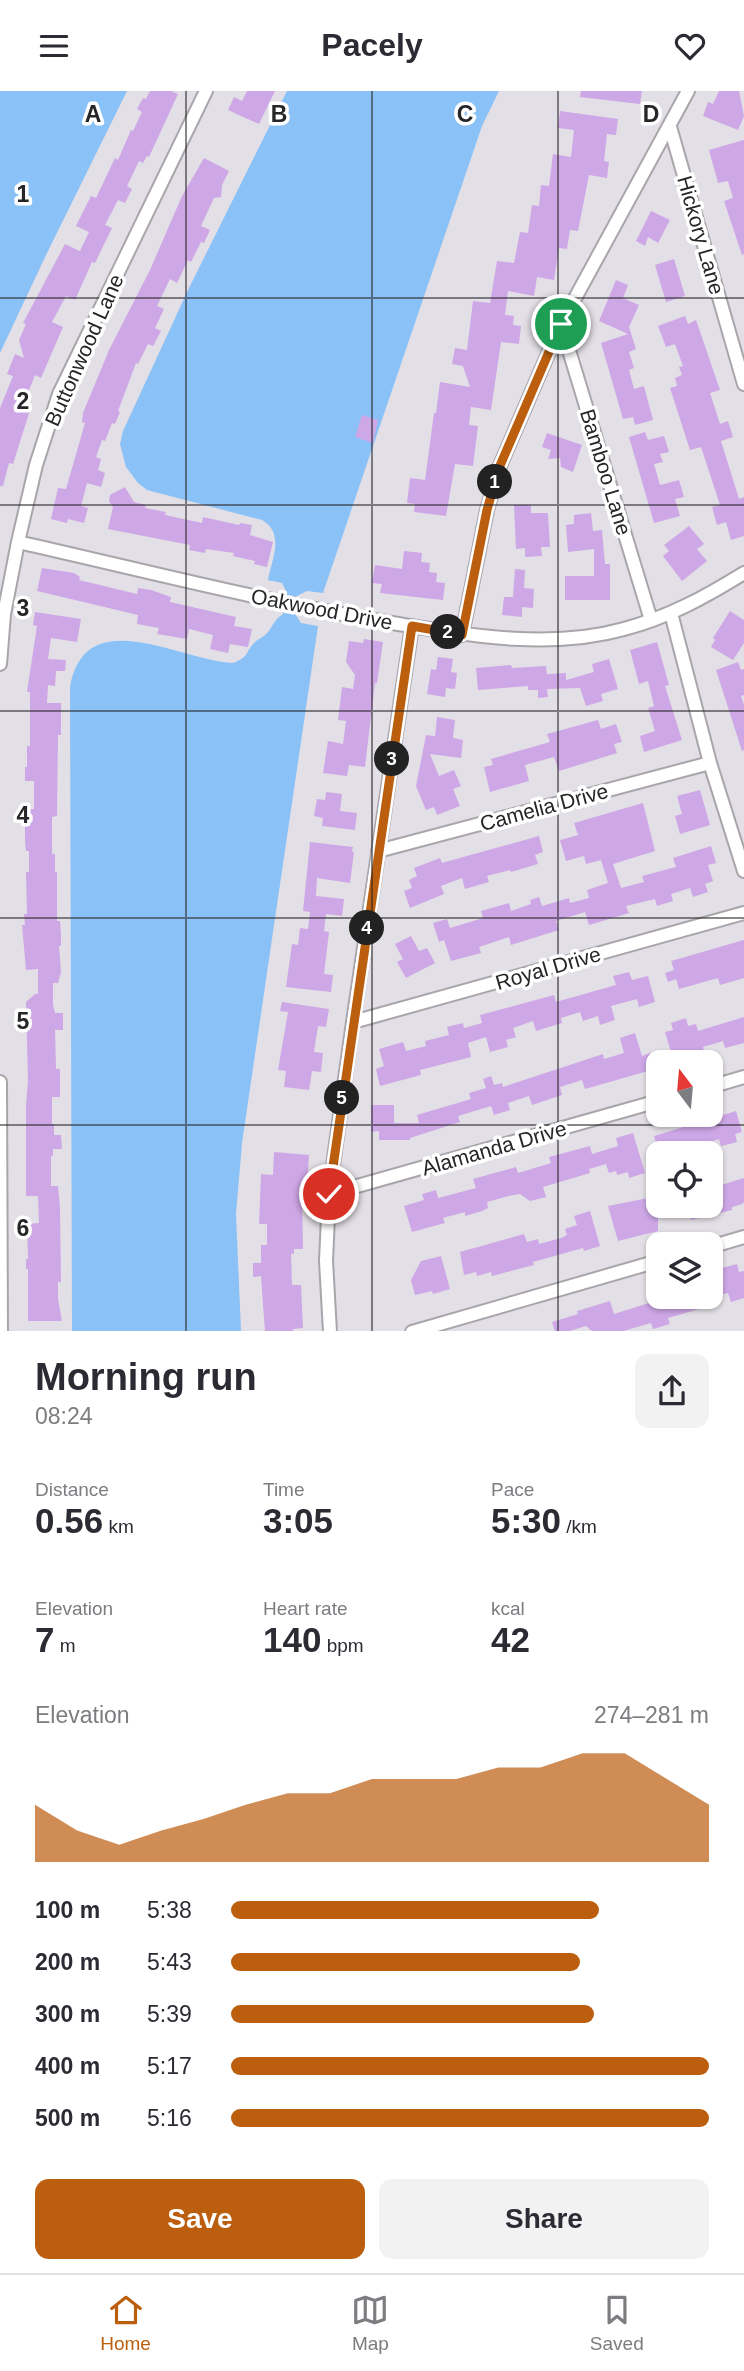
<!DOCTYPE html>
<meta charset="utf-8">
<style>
body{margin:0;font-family:Arial,sans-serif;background:#f2f2f3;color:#2b2b33;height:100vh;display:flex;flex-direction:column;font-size:26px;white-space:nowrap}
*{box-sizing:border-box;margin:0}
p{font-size:23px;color:#7c7c81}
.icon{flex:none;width:38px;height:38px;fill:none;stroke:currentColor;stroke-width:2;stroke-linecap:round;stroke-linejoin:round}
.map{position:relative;height:1240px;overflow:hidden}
.sheet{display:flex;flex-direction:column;background:#fff;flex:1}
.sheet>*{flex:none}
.needle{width:46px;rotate:344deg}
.tools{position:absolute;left:646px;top:959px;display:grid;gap:14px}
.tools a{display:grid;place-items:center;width:77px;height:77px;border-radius:14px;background:#fff;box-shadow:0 2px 5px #0004;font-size:35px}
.pin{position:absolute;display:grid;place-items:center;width:60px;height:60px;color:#fff;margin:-30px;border:4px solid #fff;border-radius:50%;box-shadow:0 2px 7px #0007}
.km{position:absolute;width:35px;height:35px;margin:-18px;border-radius:50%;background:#222;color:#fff;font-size:19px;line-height:35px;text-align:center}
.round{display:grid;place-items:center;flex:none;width:74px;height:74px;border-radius:14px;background:#f2f2f3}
.summary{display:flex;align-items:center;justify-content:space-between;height:119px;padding:0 35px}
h1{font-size:38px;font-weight:700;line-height:52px}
.stats{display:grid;grid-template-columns:repeat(3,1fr);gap:10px;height:119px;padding:7px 35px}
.stats div{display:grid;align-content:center}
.stats b{font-size:35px;font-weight:700}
.stats small{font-size:19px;font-weight:400}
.stats p{font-size:19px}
.chart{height:196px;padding:14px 35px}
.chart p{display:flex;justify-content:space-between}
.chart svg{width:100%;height:126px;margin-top:7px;fill:#bb5e0e;opacity:.7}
.cta{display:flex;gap:14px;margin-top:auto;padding:14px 35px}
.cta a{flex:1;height:80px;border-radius:14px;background:#bb5e0e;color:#fff;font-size:28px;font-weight:700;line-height:80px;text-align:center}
.cta a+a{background:#f2f2f3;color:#2b2b33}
ul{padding:0 35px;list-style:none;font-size:23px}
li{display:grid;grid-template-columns:112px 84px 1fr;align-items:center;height:52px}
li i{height:18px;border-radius:9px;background:#bb5e0e}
header{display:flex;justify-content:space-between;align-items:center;height:91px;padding:0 35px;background:#fff;font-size:32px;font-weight:700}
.menu{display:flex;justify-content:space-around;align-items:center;height:98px;border-top:2px solid #e1e1e2;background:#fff;font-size:19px;color:#7c7c81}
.menu a{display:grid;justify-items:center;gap:4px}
.menu .current{color:#bb5e0e}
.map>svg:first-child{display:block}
.water{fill:#8ac1f7}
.building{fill:#cea7e6}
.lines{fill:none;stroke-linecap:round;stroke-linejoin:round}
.minor-casing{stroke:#a9a5ab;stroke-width:16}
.minor{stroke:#fff;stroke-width:12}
.route-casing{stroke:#fff;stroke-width:14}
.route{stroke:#bb5e0e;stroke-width:9}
.grid{fill:none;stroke:#262527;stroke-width:2;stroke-opacity:0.55}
.labels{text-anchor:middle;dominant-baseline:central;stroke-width:7;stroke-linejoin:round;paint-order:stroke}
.street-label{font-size:21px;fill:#262527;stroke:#fff}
.grid-label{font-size:23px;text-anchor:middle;font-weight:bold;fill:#262527;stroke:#fff;stroke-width:7;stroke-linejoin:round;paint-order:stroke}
</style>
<header><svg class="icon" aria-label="menu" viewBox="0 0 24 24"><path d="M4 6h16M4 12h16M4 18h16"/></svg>Pacely<svg class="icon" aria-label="heart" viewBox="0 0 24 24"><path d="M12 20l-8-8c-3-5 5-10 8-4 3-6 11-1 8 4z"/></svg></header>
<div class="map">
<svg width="744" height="1241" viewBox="0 0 744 1241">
<rect width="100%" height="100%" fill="#e3dfe6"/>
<path class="water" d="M0,0H127L47,162L0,262Z
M287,0H499L482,35L323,502L307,500L297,505L294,521L301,532L318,535L242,1052L236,1123L241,1240L72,1241L70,596C85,510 181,570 233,572C249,566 245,562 254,552C258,548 264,546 268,541C274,533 275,528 283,523L287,502L282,492L268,489C272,468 285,442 262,429L147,399L138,392L126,376L120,353L123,340L188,199Z"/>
<path class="building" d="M150,0H171L178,3L149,66L147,65L143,72L139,70L127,95L132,98L125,112L118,109L105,134L112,137L95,172L92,171L75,209L66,205L52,231L63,236L41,287L35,284L23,314L31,316L13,373L9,372L3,395H0V317L13,285L7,283L15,263L24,267L19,249L26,233L23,232L65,153L80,160L89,141L76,135L91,105L96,107L115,67L118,69L131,39L133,40L142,21L137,18L143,7L146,8Z
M247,0H275L259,33L228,19L234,6L242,10Z
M581,0H642L640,13L580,6Z
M719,0H739L744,25L738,39L703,25L708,11L713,13Z
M560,20L618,28L616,44L607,43L604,70L609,71L607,87L589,84L578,140L570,139L567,158L559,157L554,189L537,186L534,205L508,200L505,224L514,225L513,234L521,235L519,253L501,251L491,319L471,316L469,334L478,335L473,375L455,373L446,425L414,421L415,413L407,412L410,387L425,389L434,322H436L440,291L470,296L463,275L452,273L455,257L467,259L473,210L490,212L497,170L514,172L520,141L528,142L532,114L539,115L541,94L549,95L553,63L571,66L574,39L558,37Z
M744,49V163L742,164L724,110L733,107L728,90L718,92L709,59Z
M204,67L229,80L222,94L221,106L214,107L201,135L210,139L204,152L201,151L191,171L188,169L177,192L170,188L157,215L164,218L155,237L161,240L153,255L148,253L138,273L136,272L118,320L120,321L115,333L112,332L105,350L102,349L96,366L101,368L98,379L105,382L101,396L87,392L81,415L88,417L84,432L68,428L67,432L51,428L58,397L66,398L85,332L82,331L83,322L109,259L150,179L182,105Z
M651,120L670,129L658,152L648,146L645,155L636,150Z
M674,168L685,205L666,211L655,174Z
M616,189L628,194L623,207L639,214L629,236L636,258L629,261L634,277L629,279L634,298L644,295L653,329L635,334L633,326L623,328L601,252L628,243L599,230Z
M685,225L688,233L696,229L720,299L710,302L720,333L728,330L733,346L721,350L739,408L744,406V445L731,449L726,431L717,434L712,416L720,414L701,356L690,359L670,297L677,295L675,287L682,284L679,276L683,275L675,253L666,256L658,235Z
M362,324L378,329L373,352L355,346Z
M645,341L648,349L664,345L669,361L660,363L663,371L654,373L660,394L679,389L684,406L675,408L680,425L654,432L629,346Z
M547,342L582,354L573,381L561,376L560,367L548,368L551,359L542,356Z
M125,396L134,411L146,414L145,417L166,421L165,424L202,432L203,426L239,434L240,432L252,434L250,444L273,451L267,476L254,473L255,470L233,465L234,462L206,458L205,462L189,459L190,454L108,438L113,416L109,410L110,404Z
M514,414H531V422H548L550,456H541L542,465L525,466V457L516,458Z
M591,422L593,440L602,439L605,473H610V509H565V485H594V458L568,461L566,434L574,433V424Z
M689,435L704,453L697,458L707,470L682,490L663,465L669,460L664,454Z
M404,460L422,462L421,471L430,472L429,481L437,482L436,491L445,492L443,509L380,502L382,493L372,492L375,474L402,478Z
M42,477L74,482L80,486L79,489L137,503L138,497L151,499L171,506L170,511L236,526L234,535L252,538L248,556L230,553L228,562L210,558L213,544L189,538L187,548L157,543L159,537L137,533L138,524L37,500Z
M515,478L525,479L524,497L534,498L533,517L522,516V526L502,524L504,506H513Z
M730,520L744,529V552L733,569L711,556L715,549L713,547Z
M35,521L81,528L77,551L51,547L48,568L66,569L65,580H56L55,595L48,594L47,612H61V644H58L57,725L52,726V763H55V781H57V830H60L61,843V855H59L61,881L58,892H53V914L55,922H63V939H55L56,978H60V1006H52V1033H54V1044H61L62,1058H53V1065H51V1095H58L60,1116L61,1191H58V1208L62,1230H28V1178H26V1168H28L27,1133L39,1132L38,1105H26V1014L28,989L26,911L35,903H38V878L26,879L22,834H25L24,823H27L26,781H29V760H26L25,750V718H34V690H25V676H27V655H30V601H27L37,535L33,534Z
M364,548L383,551L377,592H375L365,676L349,674L347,685L323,682L328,650L343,653L346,630L338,629L342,596L353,598L355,584L346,571L349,550L363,552Z
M657,551L669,594L665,595L682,649L644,661L640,645L655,640L648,617L654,615L648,590L639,593L630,559Z
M438,566L453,568L451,581L457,582L455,598L446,597L445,606L427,603L431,578L436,579Z
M609,568L618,598L601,603L603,610L586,615L580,597L547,598L548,606L538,607V599H528V595L478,599L476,577L511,574L512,577L546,575L547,583L566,582V589L594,581L592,573Z
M738,571L741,579L744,578V604L741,605L744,614V659L742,660L716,579Z
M437,626L455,629L453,647L463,649L461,667L430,663L439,685L454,679L461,695L453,698L460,715L437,724L434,716L426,719L416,695L426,644L435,645Z
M598,629L601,638L616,633L622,651L614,653L617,662L559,680L554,666L525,674L529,690L490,701L484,676L493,674L491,668L550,651L547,643Z
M700,699L710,734L680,743L675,725L682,723L677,705Z
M326,701L342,703L340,720L357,722L355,739L322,735L323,727L314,725L317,708L325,709Z
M643,712L655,760L613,773L621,797L644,791L642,785L676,776L673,767L711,755L716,772L708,774L713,790L705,793L708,801L693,806L690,797L671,803L673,810L657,815L655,808L626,815L629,822L589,834L585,821L556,830L559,839L511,854L509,846L479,856L481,862L451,870L444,849L439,851L433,832L447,828L450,837L483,827L481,820L509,812L511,820L531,813L530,809L539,806L542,815L569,807L570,812L589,807L587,799L608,792L601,769L586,773L584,765L566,770L560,749L578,744L574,732Z
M539,745L543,761L535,764L538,773L511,781L510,779L487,785L489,791L465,798L462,787L441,795L444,803L410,817L404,800L412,797L409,789L417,785L414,777L440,767L442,772Z
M310,751L353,756L352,761H354L350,792L317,787L316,805L344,808L342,825L326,823L324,840L329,841L324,883L333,884L331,901L286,896L292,853L298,854L300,837L308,838L310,821L303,820Z
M411,845L419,860L427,857L435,872L406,887L397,871L403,868L395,853Z
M744,849V887L720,894L718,887L679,898L676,888L668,891L665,882L674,879L671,870Z
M629,881L632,889L648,885L655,911L639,916L637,908L611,915L615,929L600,934L598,925L583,930L580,921L561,927L562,932L536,940L533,930L513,937L516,946L506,949L508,956L490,961L486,946L468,952L471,966L420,979L421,984L380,995L376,978L384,975L379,958L403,951L406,960L426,955L425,950L449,944L447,936L463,932L464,937L482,932L480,924L554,904L556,911L616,894L613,885Z
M282,911L329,918L326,936L318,935L314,961L323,962L321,981L312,980L309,999L284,996L286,980L278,979L288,921L280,920Z
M744,926V952L725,957L723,950L703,956L705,964L674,971L665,941L673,939L671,932L686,927L688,935L696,933L698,940Z
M635,942L642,965L650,962L655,978L585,998L582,989L560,996L562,1004L532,1014L529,1005L508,1012L510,1019L494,1024L491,1015L458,1025L460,1031L410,1047V1049H379V1040L371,1041V1014H394V1032H419L417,1024L471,1008L469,1002L486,997L483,988L491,985L494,994L502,992L503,996L603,963L604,968L624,962L620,947Z
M736,1020L742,1041L735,1043L737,1051L721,1055L719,1048L696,1055L697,1058L684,1062H659L654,1045Z
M633,1042L645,1082L629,1087L628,1081L617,1084L616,1080L609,1082L606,1073L589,1078L590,1082L543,1096L546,1106L530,1110L520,1103L509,1105L487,1111L488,1117L482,1120L465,1125V1121L443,1127L445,1132L412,1141L404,1115L424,1109L422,1103L436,1099L438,1107L476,1097L473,1088L516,1076L518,1082L551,1072L549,1066L590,1055L592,1063L618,1055L616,1047Z
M274,1061L309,1064L306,1109H302L303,1158H294V1163H291L292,1194H301L303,1237L293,1238L294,1241H265L261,1185L253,1186V1172H261V1154H267V1133H259L261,1083L273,1084Z
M744,1087V1111L742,1113L732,1116V1119L691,1129L687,1115H714L710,1102L716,1101L715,1096Z
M658,1105V1115H682V1117L658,1124V1140L618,1150L608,1115Z
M590,1120L600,1155L584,1160L583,1157L533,1171L534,1174L492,1185L491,1181L477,1185L476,1181L464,1184L460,1161L524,1143L527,1151L538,1148L539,1153L561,1147L567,1144L565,1138L577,1134L574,1125Z
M441,1165L450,1198L433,1203L432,1200L415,1204L411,1189L421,1170Z
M737,1173L739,1181L744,1180V1207L731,1211L728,1202L710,1207V1180Z
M658,1199V1206H707L709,1215L668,1227L670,1233L653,1238L651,1232L620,1241H593L586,1235L566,1241H555L552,1231L578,1223L577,1220L610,1210L614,1223L649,1212L646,1202Z"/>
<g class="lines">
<defs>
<path id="minor" d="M670,36L744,293
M561,233L651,529
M18,451C142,479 266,511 392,532C467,544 549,559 624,538C669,526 705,506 744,482
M671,522L710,672L744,780
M462,544L487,419L499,377L561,233L688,0
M0,573L4,523L18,451L36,374L59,303L206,0
M378,760L710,672
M353,931L744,822
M0,991L1,1241
M710,996L744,986
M329,1103L658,1010
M710,1156L744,1146
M330,1241L326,1170L329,1103L353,931L412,535
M412,1241L658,1170"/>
</defs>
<use href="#minor" class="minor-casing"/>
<use href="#minor" class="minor"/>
</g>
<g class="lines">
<defs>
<path id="route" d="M329,1103L412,535L462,544L487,419L499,377L561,233"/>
</defs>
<use href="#route" class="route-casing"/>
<use href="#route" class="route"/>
</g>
<path class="grid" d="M186,0V1241M372,0V1241M558,0V1241M0,207H744M0,414H744M0,620H744M0,827H744M0,1034H744"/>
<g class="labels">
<g class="street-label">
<text transform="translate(701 144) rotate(74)">Hickory Lane</text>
<text transform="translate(84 259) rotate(-66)">Buttonwood Lane</text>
<text transform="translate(606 381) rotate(73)">Bamboo Lane</text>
<text transform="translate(322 518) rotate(11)">Oakwood Drive</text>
<text transform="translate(544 716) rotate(-15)">Camelia Drive</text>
<text transform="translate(548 877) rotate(-16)">Royal Drive</text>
<text transform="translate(494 1057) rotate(-16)">Alamanda Drive</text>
</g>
</g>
<g class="grid-label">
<text x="93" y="31">A</text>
<text x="279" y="31">B</text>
<text x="465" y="31">C</text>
<text x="651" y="31">D</text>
<text x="23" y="111">1</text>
<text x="23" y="318">2</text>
<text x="23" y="525">3</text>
<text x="23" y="732">4</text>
<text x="23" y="938">5</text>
<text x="23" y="1145">6</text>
</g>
</svg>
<div class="tools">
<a><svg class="needle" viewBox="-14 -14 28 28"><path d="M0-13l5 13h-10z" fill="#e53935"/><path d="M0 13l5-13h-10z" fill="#7c7c81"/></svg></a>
<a><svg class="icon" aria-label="locate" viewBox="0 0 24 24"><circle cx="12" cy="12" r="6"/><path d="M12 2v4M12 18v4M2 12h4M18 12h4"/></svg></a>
<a><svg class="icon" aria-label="layers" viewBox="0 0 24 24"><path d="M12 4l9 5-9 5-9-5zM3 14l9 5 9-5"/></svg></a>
</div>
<div class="pin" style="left:561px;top:233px;background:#1e9e55"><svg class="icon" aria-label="arrive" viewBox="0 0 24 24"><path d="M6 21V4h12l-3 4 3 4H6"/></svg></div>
<div class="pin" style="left:329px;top:1103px;background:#d93025"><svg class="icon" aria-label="check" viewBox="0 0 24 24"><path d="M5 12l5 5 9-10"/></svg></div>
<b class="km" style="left:495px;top:391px">1</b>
<b class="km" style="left:448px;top:541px">2</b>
<b class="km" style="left:392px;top:668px">3</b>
<b class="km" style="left:367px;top:837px">4</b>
<b class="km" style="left:342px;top:1007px">5</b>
</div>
<section class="sheet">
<div class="summary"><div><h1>Morning run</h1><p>08:24</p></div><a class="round"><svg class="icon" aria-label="share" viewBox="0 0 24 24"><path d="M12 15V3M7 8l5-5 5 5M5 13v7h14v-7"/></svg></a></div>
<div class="stats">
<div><p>Distance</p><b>0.56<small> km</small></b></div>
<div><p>Time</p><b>3:05</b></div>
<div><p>Pace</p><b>5:30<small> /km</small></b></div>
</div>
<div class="stats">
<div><p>Elevation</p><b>7<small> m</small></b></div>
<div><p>Heart rate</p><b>140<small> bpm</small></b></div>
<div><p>kcal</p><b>42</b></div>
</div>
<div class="chart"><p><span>Elevation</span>274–281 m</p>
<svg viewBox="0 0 160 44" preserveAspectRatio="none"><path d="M0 44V24L10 33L20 38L30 33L40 29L50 24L60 20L70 20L80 15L90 15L100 15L110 11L120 11L130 6L140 6L150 15L160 24V44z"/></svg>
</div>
<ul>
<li><b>100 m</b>5:38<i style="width:77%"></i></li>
<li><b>200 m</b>5:43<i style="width:73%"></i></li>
<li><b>300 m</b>5:39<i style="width:76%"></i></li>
<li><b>400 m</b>5:17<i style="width:100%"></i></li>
<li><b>500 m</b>5:16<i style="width:100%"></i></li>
</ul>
<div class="cta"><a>Save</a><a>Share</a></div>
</section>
<nav class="menu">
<a class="current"><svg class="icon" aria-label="home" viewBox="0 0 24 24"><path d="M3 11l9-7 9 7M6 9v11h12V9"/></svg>Home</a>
<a><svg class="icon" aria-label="map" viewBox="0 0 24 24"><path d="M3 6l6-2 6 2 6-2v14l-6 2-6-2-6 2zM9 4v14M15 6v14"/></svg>Map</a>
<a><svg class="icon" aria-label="saved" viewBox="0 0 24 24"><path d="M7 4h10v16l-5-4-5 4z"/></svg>Saved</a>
</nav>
